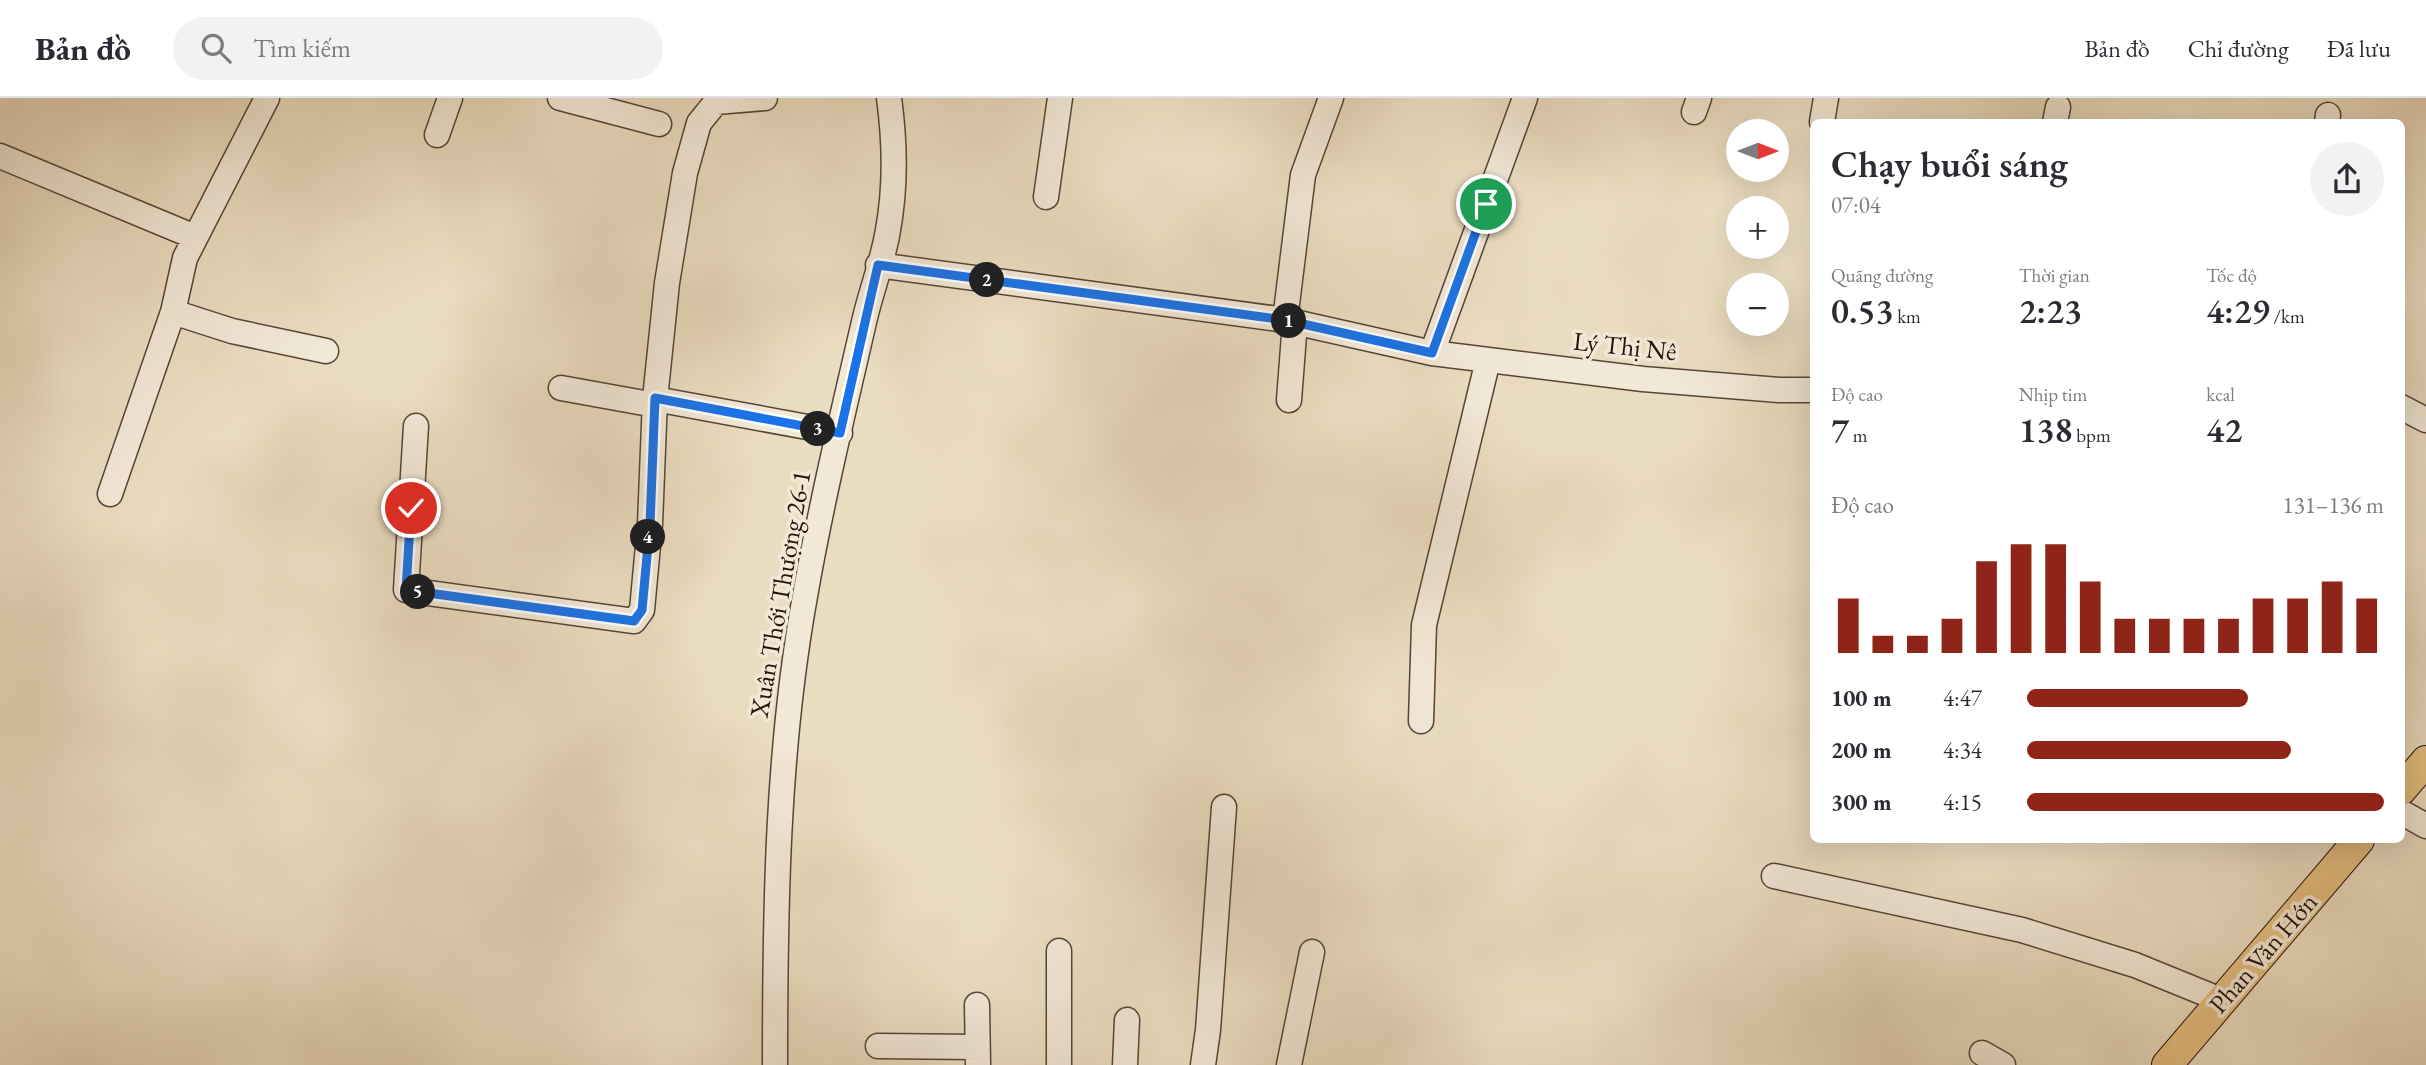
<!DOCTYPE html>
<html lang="vi">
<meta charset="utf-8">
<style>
body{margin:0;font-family:"EB Garamond",serif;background:#f2f2f3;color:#2b2b33;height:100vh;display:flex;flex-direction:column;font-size:26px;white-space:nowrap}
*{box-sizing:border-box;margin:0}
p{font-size:23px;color:#7c7c81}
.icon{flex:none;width:38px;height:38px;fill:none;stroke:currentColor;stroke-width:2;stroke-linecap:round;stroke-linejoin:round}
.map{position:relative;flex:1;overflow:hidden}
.side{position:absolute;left:1810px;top:21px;width:595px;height:724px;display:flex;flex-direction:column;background:#fff;border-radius:10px;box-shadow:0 7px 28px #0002}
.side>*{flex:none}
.needle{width:46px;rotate:90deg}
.fabs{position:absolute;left:1726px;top:21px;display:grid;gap:14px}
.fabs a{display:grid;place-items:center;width:63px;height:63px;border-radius:50%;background:#fff;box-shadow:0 7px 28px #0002;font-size:35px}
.pin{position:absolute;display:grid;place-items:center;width:60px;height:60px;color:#fff;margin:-30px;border:4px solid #fff;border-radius:50%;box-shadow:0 2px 7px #0007}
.km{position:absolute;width:35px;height:35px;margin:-18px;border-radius:50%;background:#222;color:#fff;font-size:19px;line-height:35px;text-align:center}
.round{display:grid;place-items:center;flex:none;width:74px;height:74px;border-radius:37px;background:#f2f2f3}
.overview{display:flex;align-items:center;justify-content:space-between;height:119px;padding:0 21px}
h1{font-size:38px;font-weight:600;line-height:52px}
.figures{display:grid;grid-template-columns:repeat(3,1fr);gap:10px;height:119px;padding:7px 21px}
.figures div{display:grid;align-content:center}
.figures b{font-size:35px;font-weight:600}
.figures small{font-size:19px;font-weight:400}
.figures p{font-size:19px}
.chart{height:196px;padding:14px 21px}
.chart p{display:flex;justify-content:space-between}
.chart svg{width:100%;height:126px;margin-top:7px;stroke:#8f2418;stroke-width:6}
ul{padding:0 21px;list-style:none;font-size:23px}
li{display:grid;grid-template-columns:112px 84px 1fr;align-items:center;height:52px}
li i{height:18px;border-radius:9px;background:#8f2418}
header{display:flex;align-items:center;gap:42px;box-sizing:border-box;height:98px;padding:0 35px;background:#fff;border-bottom:2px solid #e1e1e2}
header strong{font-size:33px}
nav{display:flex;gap:38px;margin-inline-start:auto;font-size:24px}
.search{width:490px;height:63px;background:#f2f2f3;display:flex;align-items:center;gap:18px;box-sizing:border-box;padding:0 24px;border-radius:38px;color:#7c7c81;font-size:26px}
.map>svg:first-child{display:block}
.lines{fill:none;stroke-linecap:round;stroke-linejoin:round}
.minor-casing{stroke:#564435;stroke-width:27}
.major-casing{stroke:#251207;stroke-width:32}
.minor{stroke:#f1e8d6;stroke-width:24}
.major{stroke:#e5be80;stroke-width:30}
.route-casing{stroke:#fff;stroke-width:14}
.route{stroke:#1a73e8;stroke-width:9}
.labels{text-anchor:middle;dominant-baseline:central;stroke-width:7;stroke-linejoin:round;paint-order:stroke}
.street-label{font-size:26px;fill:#251207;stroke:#f1e8d6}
</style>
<header>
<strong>Bản đồ</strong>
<div class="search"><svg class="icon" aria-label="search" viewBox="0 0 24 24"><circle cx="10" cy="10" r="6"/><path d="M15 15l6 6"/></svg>Tìm kiếm</div>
<nav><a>Bản đồ</a><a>Chỉ đường</a><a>Đã lưu</a></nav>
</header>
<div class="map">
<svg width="2426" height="967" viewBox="0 0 2426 967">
<rect width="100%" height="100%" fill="#eadcc0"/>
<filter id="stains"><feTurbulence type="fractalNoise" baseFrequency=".00286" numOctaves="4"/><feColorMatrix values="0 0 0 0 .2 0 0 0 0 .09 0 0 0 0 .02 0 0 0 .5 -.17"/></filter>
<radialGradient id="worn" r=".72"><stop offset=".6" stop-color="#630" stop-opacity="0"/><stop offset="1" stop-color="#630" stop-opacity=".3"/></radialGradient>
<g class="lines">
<defs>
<path id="minor" d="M267,0L185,160L173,214L232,233L326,253
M560,0L659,26
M1694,14L1699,0
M1822,24L1826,0
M2055,24L2058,9
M2327,24L2328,17
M437,37L450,0
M0,58L195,139
M1046,99L1060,0
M878,167L1285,222L1432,255L1643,281L1779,292H1813
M1285,222L1303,77L1331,0
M1432,255L1525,0
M561,290L655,307
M655,301L840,335
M1289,302L1295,224
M2401,309L2426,322
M416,328L406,492L634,523L642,512L650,426L655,301L667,185L685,75L699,25L716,4L765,0
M110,396L173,214
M1421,623L1424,527L1488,262
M2401,714L2426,728
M1774,778L2022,832L2135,867L2221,902
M977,907L978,967
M878,948L977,949
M1982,955L2003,967
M775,967C775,810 777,653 805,498C821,406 843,315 864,224C871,193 883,163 888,132C896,88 895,44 889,0
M1059,967V853
M1125,967L1127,922
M1203,967L1208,932L1224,709
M1289,967L1312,854"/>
<path id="major" d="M2401,692L2426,663
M2167,967L2359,742"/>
</defs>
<use href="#minor" class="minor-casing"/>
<use href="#major" class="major-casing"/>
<use href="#minor" class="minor"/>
<use href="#major" class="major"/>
</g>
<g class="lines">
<defs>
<path id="route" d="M411,410L406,492L634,523L642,512L650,426L655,300L840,335L878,167L1285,222L1432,255L1486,106"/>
</defs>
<use href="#route" class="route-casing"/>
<use href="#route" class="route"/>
</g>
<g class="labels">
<g class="street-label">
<text transform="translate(1625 248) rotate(6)">Lý Thị Nê</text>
<text transform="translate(780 496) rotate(-80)">Xuân Thới Thượng 26-1</text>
<text transform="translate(2263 855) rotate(-49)">Phan Văn Hớn</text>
</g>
</g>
<rect width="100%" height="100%" filter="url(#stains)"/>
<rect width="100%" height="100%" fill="url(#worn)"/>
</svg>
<div class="fabs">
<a><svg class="needle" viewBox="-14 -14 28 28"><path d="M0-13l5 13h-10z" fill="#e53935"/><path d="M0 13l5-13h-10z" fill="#7c7c81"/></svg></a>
<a>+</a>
<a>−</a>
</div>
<div class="pin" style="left:1486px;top:106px;background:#1e9e55"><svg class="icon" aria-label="arrive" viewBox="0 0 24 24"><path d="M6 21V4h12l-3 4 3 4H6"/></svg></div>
<div class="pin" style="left:411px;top:410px;background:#d93025"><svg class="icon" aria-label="check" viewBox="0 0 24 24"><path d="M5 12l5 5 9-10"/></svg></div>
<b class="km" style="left:1289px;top:223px">1</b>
<b class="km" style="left:987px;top:182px">2</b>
<b class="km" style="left:818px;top:331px">3</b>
<b class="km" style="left:648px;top:439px">4</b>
<b class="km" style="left:418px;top:494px">5</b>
<section class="side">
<div class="overview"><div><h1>Chạy buổi sáng</h1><p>07:04</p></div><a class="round"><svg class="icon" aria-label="share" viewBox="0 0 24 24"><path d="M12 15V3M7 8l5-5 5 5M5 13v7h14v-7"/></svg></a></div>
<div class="figures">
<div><p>Quãng đường</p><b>0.53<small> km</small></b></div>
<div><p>Thời gian</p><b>2:23</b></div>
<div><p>Tốc độ</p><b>4:29<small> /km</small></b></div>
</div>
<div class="figures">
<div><p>Độ cao</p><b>7<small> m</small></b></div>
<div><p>Nhịp tim</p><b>138<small> bpm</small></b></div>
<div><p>kcal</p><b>42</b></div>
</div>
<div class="chart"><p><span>Độ cao</span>131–136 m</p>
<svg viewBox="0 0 160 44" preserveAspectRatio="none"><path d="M5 44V25M15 44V38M25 44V38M35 44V32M45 44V12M55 44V6M65 44V6M75 44V19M85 44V32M95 44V32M105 44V32M115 44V32M125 44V25M135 44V25M145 44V19M155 44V25"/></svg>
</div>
<ul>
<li><b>100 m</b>4:47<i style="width:62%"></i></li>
<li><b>200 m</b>4:34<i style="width:74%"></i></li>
<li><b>300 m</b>4:15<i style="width:100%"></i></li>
</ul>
</section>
</div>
